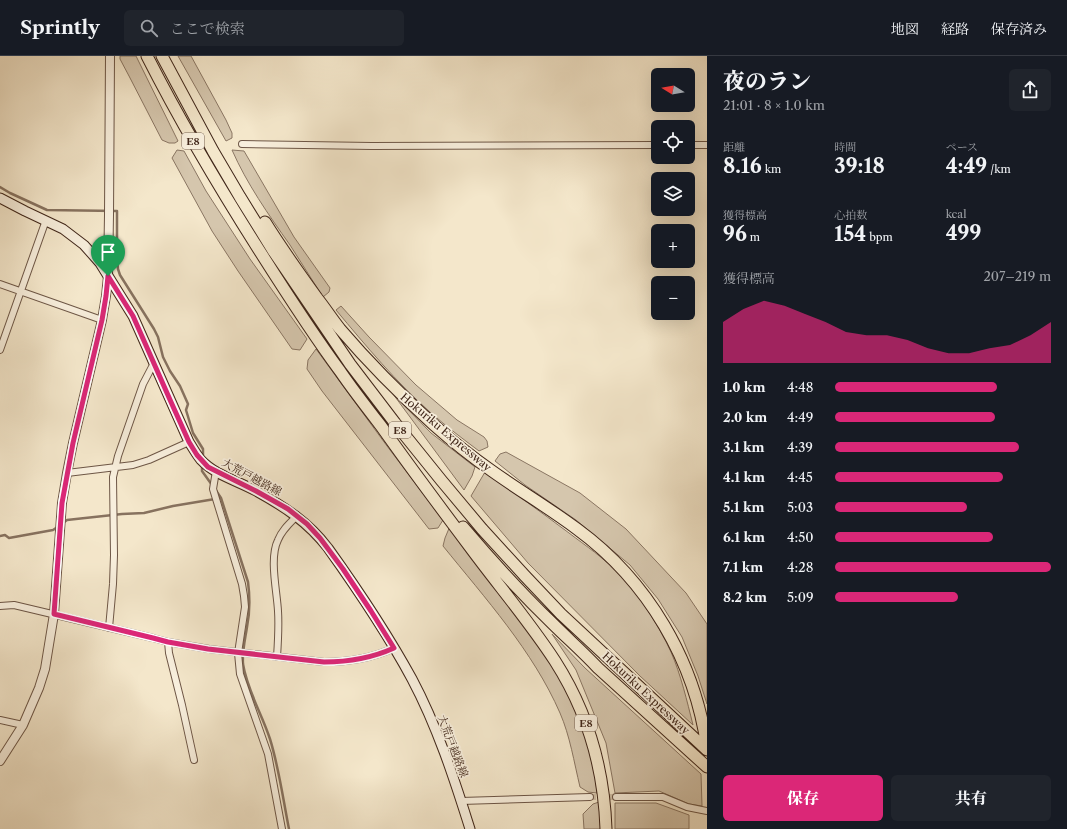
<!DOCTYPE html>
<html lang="ja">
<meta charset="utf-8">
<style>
body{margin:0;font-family:"Libre Caslon Text","Noto Serif JP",serif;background:#20242c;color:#f1f3f6;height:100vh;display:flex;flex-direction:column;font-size:15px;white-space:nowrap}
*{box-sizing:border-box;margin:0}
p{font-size:13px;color:#9ea1a6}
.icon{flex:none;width:22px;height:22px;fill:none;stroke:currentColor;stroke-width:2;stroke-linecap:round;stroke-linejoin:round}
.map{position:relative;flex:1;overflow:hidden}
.drawer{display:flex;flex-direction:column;background:#171b24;width:360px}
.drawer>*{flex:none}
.needle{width:26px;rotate:281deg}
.controls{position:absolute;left:651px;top:12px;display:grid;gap:8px}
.controls a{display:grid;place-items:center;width:44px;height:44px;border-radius:6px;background:#171b24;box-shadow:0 4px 16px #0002;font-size:20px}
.pin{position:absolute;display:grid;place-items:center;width:34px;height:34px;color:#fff;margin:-41px -17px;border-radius:50% 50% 50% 0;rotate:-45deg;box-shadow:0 0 4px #0007}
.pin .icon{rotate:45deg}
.round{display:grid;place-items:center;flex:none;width:42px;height:42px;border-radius:6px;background:#20242c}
.overview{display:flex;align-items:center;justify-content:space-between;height:68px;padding:0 16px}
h1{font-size:22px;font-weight:800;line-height:30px}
.figures{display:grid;grid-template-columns:repeat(3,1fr);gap:6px;height:68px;padding:4px 16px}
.figures div{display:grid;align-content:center}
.figures b{font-size:20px;font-weight:800}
.figures small{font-size:11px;font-weight:400}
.figures p{font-size:11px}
.chart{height:112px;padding:8px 16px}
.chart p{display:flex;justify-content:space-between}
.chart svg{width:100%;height:72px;margin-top:4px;fill:#db2777;opacity:.7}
.action{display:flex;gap:8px;margin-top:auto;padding:8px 16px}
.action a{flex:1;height:46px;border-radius:6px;background:#db2777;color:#fff;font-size:16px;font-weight:800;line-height:46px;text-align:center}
.action a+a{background:#20242c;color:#f1f3f6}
ul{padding:0 16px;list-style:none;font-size:13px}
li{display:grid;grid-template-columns:64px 48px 1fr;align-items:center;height:30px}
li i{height:10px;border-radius:5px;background:#db2777}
header{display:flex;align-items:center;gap:24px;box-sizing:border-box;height:56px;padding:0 20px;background:#171b24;border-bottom:1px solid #363941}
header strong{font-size:19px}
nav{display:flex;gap:22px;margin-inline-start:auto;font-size:14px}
.search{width:280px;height:36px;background:#20242c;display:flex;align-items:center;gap:10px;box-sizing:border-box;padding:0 14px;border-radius:6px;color:#9ea1a6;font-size:15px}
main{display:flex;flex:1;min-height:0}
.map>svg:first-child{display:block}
.green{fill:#d5c6ad;stroke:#8a7663}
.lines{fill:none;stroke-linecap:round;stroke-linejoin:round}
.stream{stroke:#87725f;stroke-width:2.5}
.minor-tunnel{stroke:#d0c0a7;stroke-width:6;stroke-dasharray:6 3;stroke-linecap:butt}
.minor-casing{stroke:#6d5646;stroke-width:8}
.tertiary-casing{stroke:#6d5646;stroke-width:10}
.secondary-casing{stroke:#402619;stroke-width:11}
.motorway-casing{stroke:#402619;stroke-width:13}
.minor{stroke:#f8efdd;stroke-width:6}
.tertiary{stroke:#f8efdd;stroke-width:8}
.secondary{stroke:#f8efdd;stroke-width:9}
.motorway{stroke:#f4e7cb;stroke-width:11}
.route-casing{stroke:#fff;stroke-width:8}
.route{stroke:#db2777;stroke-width:5}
.labels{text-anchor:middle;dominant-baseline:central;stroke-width:3.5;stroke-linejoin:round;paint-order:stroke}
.shield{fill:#f8efdd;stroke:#776254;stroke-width:1}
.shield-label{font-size:10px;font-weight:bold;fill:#402619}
.street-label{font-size:11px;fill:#402619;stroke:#f8efdd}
</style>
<header>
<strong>Sprintly</strong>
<div class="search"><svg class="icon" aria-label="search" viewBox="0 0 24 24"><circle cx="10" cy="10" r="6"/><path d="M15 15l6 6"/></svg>ここで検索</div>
<nav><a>地図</a><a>経路</a><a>保存済み</a></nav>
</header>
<main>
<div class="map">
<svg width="707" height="773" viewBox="0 0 707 773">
<rect width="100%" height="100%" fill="#f4e7cb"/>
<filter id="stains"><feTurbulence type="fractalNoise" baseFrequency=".005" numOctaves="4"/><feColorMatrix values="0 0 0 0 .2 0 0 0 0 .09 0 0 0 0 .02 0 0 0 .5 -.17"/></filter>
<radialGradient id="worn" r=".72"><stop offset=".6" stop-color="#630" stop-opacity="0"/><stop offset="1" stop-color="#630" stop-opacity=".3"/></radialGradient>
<path class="green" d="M120,0H136L178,85L175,87H169L162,84L129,20L120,3Z
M178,0H191L226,64L232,77V82L226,85Z
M177,94L184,95L206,135L250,203L307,283L300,294L292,293L238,215L212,175L172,102Z
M232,94L244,95L294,181L330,232L329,236L323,241C312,224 301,206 290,189C268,158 247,128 232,94Z
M341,250L369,281L416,329L457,364L484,381L487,385L488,391L479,395C463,383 447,371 431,357C396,326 366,290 336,254Z
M316,293L387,390L443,464L438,472L429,473L322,335L307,313L308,304Z
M393,338L431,377L475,411L472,420L464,434Z
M506,396L580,437L626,473L686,537L707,568V648L698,620L682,581L658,543L630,509L576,464L525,429L495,405L500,398Z
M485,416C513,436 541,456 569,477C586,490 604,502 619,518C640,540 658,568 671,596C681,619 687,645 693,669L640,620L528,507L471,440Z
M450,470L552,608L570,639L588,688L595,717L597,737L588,736L580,731C574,706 570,680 560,657C533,595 485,542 443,490L445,482Z
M552,578L585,612L701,718L702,750L689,748L659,735L615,737L606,687L576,614Z
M599,746L601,773H584L583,758L593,748Z
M615,747H656L689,759V773H615Z"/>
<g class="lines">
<path class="stream" d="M0,131L10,137L47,154L117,155V204L118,213L120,219L154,273L158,281L163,301L170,315L180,330L188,348L186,354L193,377L203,393V401
M202,408V415L212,429
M215,433L221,442L248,526C250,541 250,556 247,571C245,584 242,595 243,608C247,634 262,658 270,683C279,712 283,743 289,773
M63,467L67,464L76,463L122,458L144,457L173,450L221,442
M0,480L5,479L9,482L53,474L59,470"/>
<path class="minor-tunnel" d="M590,741H616"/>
<defs>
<path id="minor" d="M242,88L372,90L658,89
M688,89H707
M0,228L102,264
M0,294L46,164
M216,415L213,433L242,528L244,540L245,551L238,597L240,618L268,698L282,773
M67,417L133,409L149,404L189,386
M0,550L14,549L153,582L168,586L209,593L324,606C349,606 372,602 394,592
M109,572L113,528L114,499L113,421L118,400L143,328L154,307
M168,586L169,597L182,649L194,704
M277,601C278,586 279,570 278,555C277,535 269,502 278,484C282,474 289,468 297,460
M0,664L23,669
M616,741H663L687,751L707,755
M461,745L590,741"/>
<path id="tertiary" d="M0,705L23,669L39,632L45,613L54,558L62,447L67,417L73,387L102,264L106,240L108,220L109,159L110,0"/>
<path id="secondary" d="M0,142L25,155L63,173L84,189L100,207L133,260L189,386C193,392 196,398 201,404C215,419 238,425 256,435C285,451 308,466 328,492C358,534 387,577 412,623C437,670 454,722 470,773"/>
<path id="motorway" d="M147,0C181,67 219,131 259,194C285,235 311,276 340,315C353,334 367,352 381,370C410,411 440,451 470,491C498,529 529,565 555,605C587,655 604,713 606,773
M162,0L213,95L240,141L274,196L350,308L395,367L441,424L482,473L525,520L561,558L707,694
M265,166C281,192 299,217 317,242C325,252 332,263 340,273C369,307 401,339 434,369C452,385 472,401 492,415C520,435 549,452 577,473C648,525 695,605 707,692
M463,471C491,504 521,537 552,567C567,582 583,596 598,612L707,711"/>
</defs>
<use href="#minor" class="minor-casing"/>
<use href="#tertiary" class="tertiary-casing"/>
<use href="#secondary" class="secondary-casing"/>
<use href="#motorway" class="motorway-casing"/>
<use href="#minor" class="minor"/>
<use href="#tertiary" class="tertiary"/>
<use href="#secondary" class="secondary"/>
<use href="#motorway" class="motorway"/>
</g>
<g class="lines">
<defs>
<path id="route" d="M108,220L133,260L171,346L189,386L197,399L208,411L256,435L288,453L307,468L320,482L343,513L371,555L394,592C372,602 349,606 324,606L208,593L168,586L153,582L54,558L62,447L73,387L102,264L106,240Z"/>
</defs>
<use href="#route" class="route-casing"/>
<use href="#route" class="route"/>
</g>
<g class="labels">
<g class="shield">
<rect x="182" y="77" width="22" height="16" rx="3"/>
<rect x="389" y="366" width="22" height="16" rx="3"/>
<rect x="575" y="659" width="22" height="16" rx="3"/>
</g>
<g class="shield-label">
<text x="193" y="85">E8</text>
<text x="400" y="374">E8</text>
<text x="586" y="667">E8</text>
</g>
<g class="street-label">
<text transform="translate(446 376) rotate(40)">Hokuriku Expressway</text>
<text transform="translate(252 421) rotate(28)">大荒戸越路線</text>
<text transform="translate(646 637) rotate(43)">Hokuriku Expressway</text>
<text transform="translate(453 690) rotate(69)">大荒戸越路線</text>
</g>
</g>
<rect width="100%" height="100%" filter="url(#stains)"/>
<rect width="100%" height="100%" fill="url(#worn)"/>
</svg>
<div class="controls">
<a><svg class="needle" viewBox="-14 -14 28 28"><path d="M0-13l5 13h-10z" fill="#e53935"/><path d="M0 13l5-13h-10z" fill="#9ea1a6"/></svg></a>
<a><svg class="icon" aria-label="locate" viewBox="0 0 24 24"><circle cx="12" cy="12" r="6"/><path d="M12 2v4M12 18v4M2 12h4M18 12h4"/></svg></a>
<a><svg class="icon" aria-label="layers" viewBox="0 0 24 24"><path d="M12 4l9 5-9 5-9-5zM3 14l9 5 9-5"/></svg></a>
<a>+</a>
<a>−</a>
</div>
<div class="pin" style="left:108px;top:220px;background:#1e9e55"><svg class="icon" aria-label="arrive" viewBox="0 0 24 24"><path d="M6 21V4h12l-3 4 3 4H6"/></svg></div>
</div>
<section class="drawer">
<div class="overview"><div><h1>夜のラン</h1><p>21:01 · 8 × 1.0 km</p></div><a class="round"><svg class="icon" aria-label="share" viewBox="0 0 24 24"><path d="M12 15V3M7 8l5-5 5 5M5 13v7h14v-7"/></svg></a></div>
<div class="figures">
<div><p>距離</p><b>8.16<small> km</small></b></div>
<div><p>時間</p><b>39:18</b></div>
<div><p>ペース</p><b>4:49<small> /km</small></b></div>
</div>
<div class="figures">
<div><p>獲得標高</p><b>96<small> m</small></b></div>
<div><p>心拍数</p><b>154<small> bpm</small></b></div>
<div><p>kcal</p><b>499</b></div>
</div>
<div class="chart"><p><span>獲得標高</span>207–219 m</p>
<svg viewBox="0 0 160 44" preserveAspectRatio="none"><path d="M0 44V19L10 11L20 6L30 9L40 14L50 19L60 25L70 27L80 27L90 30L100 35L110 38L120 38L130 35L140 33L150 27L160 19V44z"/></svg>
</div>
<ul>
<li><b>1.0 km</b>4:48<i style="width:75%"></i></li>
<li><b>2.0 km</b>4:49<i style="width:74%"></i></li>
<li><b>3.1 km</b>4:39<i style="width:85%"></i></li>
<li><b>4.1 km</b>4:45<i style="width:78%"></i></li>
<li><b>5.1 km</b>5:03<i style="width:61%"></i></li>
<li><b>6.1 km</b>4:50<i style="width:73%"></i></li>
<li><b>7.1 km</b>4:28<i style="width:100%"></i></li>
<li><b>8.2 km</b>5:09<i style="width:57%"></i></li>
</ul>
<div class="action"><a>保存</a><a>共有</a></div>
</section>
</main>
